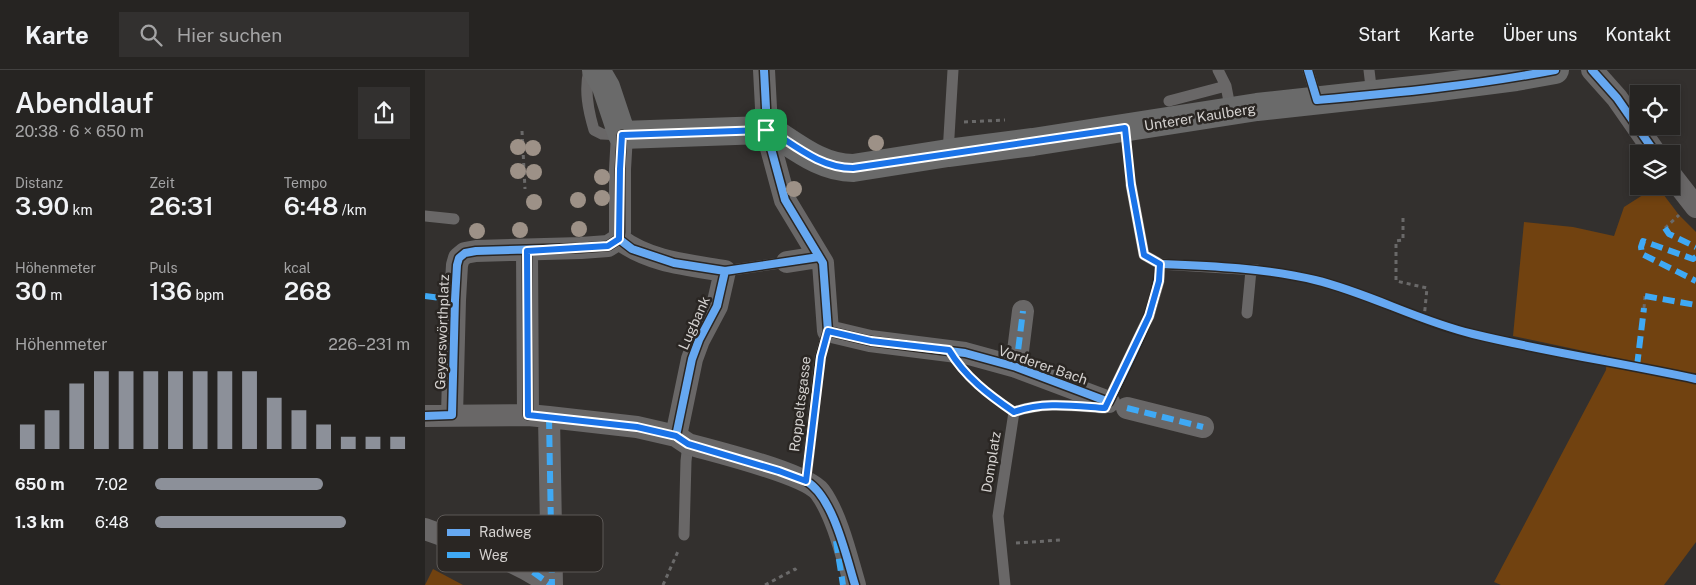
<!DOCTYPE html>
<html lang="de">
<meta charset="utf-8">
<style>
body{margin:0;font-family:"Public Sans",sans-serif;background:#32302f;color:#f1f3f6;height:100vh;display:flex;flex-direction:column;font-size:19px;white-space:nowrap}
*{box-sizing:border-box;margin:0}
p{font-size:16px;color:#a4a4a5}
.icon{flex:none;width:28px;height:28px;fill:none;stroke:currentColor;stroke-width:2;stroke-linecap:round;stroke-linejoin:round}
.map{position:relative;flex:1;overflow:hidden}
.sheet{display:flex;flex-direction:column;background:#262422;width:425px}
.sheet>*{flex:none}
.tools{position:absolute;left:1205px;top:15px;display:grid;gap:10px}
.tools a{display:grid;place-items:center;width:50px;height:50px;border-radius:0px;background:#262422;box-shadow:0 2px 8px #0003,0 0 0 1px #424140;font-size:25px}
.pin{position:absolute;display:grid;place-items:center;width:42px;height:42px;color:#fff;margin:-21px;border-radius:10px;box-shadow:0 2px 8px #0006}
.round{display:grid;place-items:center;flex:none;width:52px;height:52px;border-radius:0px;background:#32302f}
.overview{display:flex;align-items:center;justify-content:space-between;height:85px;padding:0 15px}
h1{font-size:28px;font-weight:600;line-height:38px}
.metrics{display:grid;grid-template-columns:repeat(3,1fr);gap:8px;height:85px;padding:5px 15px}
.metrics div{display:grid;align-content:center}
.metrics b{font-size:25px;font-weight:600}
.metrics small{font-size:14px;font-weight:400}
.metrics p{font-size:14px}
.chart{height:140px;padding:10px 15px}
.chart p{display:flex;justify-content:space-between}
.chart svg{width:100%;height:90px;margin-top:5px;stroke:#8c9099;stroke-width:6}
ul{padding:0 15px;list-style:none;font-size:16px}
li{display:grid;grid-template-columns:80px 60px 1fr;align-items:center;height:38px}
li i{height:12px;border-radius:6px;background:#8c9099}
header{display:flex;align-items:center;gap:30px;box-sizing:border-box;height:70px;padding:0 25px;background:#262422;border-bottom:1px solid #424140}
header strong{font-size:24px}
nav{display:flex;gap:28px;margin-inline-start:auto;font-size:18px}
.search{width:350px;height:45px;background:#32302f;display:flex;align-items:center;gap:12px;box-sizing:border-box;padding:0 18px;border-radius:0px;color:#a4a4a5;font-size:19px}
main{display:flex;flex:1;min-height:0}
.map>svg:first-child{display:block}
.green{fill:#714210}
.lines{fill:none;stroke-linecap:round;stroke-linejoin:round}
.path{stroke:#6a6969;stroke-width:3;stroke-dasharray:4 4;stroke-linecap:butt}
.lane{stroke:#696767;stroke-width:11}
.street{stroke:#696767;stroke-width:22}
.secondary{stroke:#6a6a6a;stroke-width:28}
.quiet{stroke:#3fa9f5;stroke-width:6;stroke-dasharray:12 6;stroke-linecap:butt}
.cycleway-casing{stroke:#2a2623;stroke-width:11}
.cycleway{stroke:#66a8f1;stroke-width:8}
.tree{fill:#9d9187}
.route-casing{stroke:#fff;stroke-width:10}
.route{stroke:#1a73e8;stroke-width:6}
.labels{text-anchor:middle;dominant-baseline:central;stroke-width:5;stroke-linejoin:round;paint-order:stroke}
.street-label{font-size:14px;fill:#d4d1cf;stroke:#2a2623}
.key{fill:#2a2623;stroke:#5d5957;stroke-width:1}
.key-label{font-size:14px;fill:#d4d1cf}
</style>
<header>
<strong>Karte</strong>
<div class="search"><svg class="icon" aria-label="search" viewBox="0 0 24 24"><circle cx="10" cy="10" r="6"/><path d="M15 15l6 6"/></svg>Hier suchen</div>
<nav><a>Start</a><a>Karte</a><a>Über uns</a><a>Kontakt</a></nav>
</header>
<main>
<section class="sheet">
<div class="overview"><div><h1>Abendlauf</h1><p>20:38 · 6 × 650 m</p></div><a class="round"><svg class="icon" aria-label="share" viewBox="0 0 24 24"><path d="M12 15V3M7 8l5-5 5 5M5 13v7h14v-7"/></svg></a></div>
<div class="metrics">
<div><p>Distanz</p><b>3.90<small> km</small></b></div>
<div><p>Zeit</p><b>26:31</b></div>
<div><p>Tempo</p><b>6:48<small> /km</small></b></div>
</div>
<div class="metrics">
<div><p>Höhenmeter</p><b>30<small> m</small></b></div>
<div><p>Puls</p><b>136<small> bpm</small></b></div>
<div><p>kcal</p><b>268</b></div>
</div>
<div class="chart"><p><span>Höhenmeter</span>226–231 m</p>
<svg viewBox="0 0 160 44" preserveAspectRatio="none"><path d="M5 44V32M15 44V25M25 44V12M35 44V6M45 44V6M55 44V6M65 44V6M75 44V6M85 44V6M95 44V6M105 44V19M115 44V25M125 44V32M135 44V38M145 44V38M155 44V38"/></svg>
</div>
<ul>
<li><b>650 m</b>7:02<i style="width:66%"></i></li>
<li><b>1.3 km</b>6:48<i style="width:75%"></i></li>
</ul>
</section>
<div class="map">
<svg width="1271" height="515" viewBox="0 0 1271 515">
<rect width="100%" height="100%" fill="#33302e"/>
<path class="green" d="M1232,116L1254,145L1271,162V472L1239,515H1076L1069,512L1181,300L1182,286L1088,266L1099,152L1148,157L1189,166L1199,137Z
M8,499L38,515H0Z"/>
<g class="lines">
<path class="path" d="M539,52L580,50
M97,61L100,119
M702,81L705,102
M978,148V170L971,171V211L1002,218L999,249
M1240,158L1254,145
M1219,238L1220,226
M545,306L567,327L578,334
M591,473L636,470
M238,515L254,479
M340,515L370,499L372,502"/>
<path class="lane" d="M164,0C159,20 163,40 169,60L177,64L197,65
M793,0L801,16L806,42
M883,0L892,30
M944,0L947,25
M744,31L801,16
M523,83L528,0
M706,115L719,185L735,194L832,200
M0,146L29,149
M300,201L362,192
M822,243L826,200
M381,411L395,287L403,261
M259,465L261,391L263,374
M580,515L573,446L589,342C618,331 650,336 680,338L724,246L734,211L735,194"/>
<path class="street" d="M339,0L341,38V60L360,130L398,193L403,261L445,271L540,283L591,297L684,332
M1167,0L1192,28L1231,84
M1246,105L1271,137
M194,169C224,192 264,195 300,201L292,236L274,270L267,289L251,366
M102,181L103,345
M362,192L394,187
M591,297L598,241
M702,338L778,357
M27,345L30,230L32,195L34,188L40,183L51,181L156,178L183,176L194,169L195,162V99L197,65
M0,346L103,345L124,347L212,357L251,366L263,374C291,382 380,403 395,422C412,445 422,488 430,515
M124,347L127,515
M0,459C43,475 89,488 126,515"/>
<path class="secondary" d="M171,0L181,17L197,65L341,60L348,62C373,78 397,98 428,98L523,83L608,72L832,37L1006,18L1091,7L1130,0"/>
<path class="quiet" d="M1240,158L1244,164L1271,177
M1271,187L1268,189L1218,171L1216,177L1217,184L1271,211
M0,226L30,230
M1220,226L1271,235
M1212,296L1219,238
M591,297L598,241
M702,338L778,357
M124,347L127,515
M411,471L418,515
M108,502L126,515"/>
<defs>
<path id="cycleway" d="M339,0L341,38V60L360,130L398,193L403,261L395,287L381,411C408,426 421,486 430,515
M883,0L892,30C972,23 1052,15 1130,0
M1167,0L1192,28L1231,84
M194,169L207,179L249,193L300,201L394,187
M102,181L103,345
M403,261L445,271L540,283L591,297L684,332C705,288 731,244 735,194C787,196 840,198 890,210C944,223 993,251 1048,264C1122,282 1197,293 1271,309
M0,346L27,345L30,230L32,195L34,188L40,183L51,181L156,178L183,176L194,169L195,162V99L197,65
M251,366L267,289L274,270L292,236L300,201"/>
</defs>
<use href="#cycleway" class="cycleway-casing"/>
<use href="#cycleway" class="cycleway"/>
</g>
<g class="tree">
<circle cx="451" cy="73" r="8"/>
<circle cx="93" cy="77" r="8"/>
<circle cx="108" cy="78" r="8"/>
<circle cx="93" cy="101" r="8"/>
<circle cx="109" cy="102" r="8"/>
<circle cx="177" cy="107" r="8"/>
<circle cx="369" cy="119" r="8"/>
<circle cx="177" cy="128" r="8"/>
<circle cx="153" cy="130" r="8"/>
<circle cx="109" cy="132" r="8"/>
<circle cx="154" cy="159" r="8"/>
<circle cx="95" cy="160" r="8"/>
<circle cx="52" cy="161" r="8"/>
</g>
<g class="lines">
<defs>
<path id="route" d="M700,58L706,115L719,185L735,194L734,211L724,246L680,338C650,336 618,331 589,342C564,325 540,307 524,280L446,271L403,261L396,287L381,411L354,401L263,374L251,366L212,357L103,345L102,181L183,176L194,169L195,99L197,65L341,60L348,62C373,78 397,98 428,98Z"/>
</defs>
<use href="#route" class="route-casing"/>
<use href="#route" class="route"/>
</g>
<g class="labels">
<g class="street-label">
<text transform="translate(775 47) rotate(-9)">Unterer Kaulberg</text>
<text transform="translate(269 253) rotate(-66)">Lugbank</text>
<text transform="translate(17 262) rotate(-88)">Geyerswörthplatz</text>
<text transform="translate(618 295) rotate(19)">Vorderer Bach</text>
<text transform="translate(375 334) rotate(-83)">Roppeltsgasse</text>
<text transform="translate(566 392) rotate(-81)">Domplatz</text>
</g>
</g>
<rect x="12" y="445" width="166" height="57" rx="8" class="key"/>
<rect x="22" y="459" width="23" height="7" fill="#66a8f1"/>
<rect x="22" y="482" width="23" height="6" fill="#3fa9f5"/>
<g class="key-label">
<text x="54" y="467">Radweg</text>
<text x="54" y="490">Weg</text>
</g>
</svg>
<div class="tools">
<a><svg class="icon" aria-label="locate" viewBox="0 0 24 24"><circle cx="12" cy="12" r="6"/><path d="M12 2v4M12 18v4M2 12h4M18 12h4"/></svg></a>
<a><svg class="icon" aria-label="layers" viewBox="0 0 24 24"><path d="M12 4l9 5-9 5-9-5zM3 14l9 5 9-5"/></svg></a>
</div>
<div class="pin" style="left:341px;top:60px;background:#1e9e55"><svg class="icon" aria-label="arrive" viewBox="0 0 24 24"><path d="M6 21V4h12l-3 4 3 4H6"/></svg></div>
</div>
</main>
